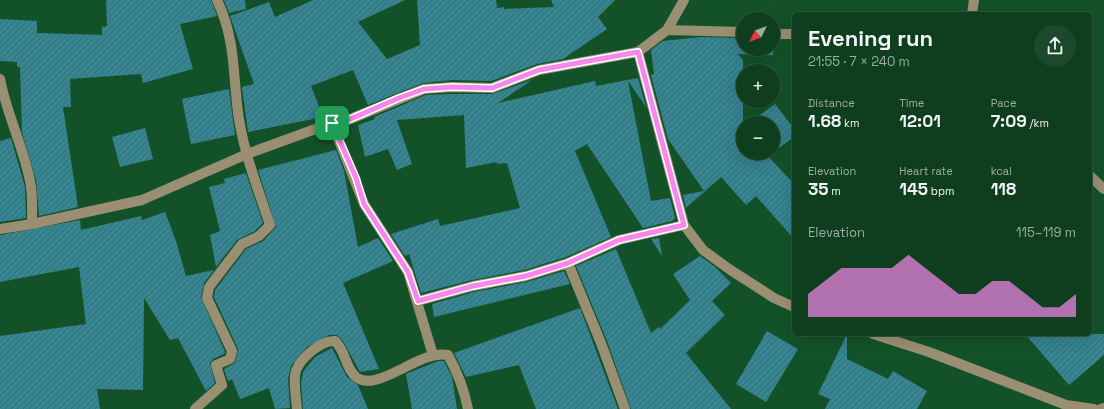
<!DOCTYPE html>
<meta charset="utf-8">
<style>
body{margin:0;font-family:"Space Grotesk",sans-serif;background:#1c492b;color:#f1f3f6;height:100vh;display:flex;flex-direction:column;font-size:15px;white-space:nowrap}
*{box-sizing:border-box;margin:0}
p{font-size:13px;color:#9baea4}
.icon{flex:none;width:22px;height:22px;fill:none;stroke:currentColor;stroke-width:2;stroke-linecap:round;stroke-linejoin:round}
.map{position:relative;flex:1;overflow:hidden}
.sheet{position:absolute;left:792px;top:12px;width:300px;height:324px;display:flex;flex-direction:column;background:#0e3e1e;border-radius:6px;box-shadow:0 4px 16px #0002,0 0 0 1px #2e573c}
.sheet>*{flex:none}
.needle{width:26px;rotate:228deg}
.tools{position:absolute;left:736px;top:12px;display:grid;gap:8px}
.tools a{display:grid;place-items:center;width:44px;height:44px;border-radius:50%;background:#0e3e1e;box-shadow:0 4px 16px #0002,0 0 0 1px #2e573c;font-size:20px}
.pin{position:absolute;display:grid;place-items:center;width:34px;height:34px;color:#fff;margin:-17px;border-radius:8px;box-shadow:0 2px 6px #0006}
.round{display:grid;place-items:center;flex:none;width:42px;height:42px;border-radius:21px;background:#1c492b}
.overview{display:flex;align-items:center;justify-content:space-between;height:68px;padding:0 16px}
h1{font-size:22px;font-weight:800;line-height:30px}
.stats{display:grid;grid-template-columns:repeat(3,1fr);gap:6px;height:68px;padding:4px 16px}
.stats div{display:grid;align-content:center}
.stats b{font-size:17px;font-weight:800}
.stats small{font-size:11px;font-weight:400}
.stats p{font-size:11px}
.chart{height:112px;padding:8px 16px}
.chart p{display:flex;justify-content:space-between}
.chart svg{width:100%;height:72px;margin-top:4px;fill:#f688ed;opacity:.7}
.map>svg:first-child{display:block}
.building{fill:url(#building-hatch)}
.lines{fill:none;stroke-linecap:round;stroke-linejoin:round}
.minor{stroke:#9a8f73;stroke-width:10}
.route-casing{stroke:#fff;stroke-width:8}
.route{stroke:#f688ed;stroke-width:5}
</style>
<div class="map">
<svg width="1104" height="409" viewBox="0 0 1104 409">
<defs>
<pattern id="building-hatch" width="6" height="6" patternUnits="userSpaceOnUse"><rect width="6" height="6" fill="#358593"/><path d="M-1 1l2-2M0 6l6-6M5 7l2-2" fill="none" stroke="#3b6b6f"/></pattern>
</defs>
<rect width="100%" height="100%" fill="#135228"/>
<path class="building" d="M106,0H211L217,16L180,24L193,69L143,83L141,74L70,79L71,107H63L78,207L39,216L36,180L22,132L20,67H17V62L0,61V19L37,21V33L102,35V27L107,26Z
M224,0H245L246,9L229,13Z
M313,0H405L358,22L387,59L420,45L417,0H496L497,8L504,7V9L554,7L551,0H615L598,17L607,29L563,59L537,64L491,81L452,80L423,83L368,105L353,70L311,86L323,117L248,132L242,87L254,84L230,16L269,2L275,17Z
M701,37L743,38V49H773L774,40L773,55L738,54L743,60V153H772L768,156L794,184V239L756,196L746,205L721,177L686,208L683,195L704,191L668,139L651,75L654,74L651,50L663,41Z
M638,78L646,107L628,81L651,201L670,198L675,218L672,221L643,228L587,144L575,151L611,237L566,257L524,270L472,280L421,293L409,254L405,256L391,234L438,219L440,226L520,208L507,163L497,164V162L466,168L464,115L397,120L412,164L397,170L388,149L365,157L358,125L375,119L374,117L426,95L452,94H492L532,80L498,103L595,81L596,86Z
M229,89L235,135L191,144L182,99Z
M775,104L794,129V137L773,152V123H749Z
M145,128L153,159L120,167L112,137Z
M11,138L25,187L26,218L0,222V141Z
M336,150L344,171L358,247L378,238L393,261L343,283L379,369L360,372L343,341L337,335H329L307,347L291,366L288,379L290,408L275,409L269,388L240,399L232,379L228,381L224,369L235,363L238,349L214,297L215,290L246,249L263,241L276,227L258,170Z
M246,173L263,223L255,231L237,240L216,267L210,235L220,231L209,187L225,183L224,179Z
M165,212L176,241L186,276L214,270L204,283L201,297L225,352L224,354L213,359L210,363L215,383L206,391L178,338L170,340L144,298L143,390L97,389L100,409H0V336L86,324L79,267L0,282V235L80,220L81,230L141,216L142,220Z
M659,238L662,256L651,239Z
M616,249L651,333L659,327L660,329L690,300L673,274L700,256L714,266L731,283L712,301L725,315L686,353L731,409H631L607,341L576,266Z
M564,271L570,284L434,317L432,304L474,292L527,282Z
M580,308L618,409H536L519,365L466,377L454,353Z
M767,331L798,349L766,402L736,384Z
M847,334V359L888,379L893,371L927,391L917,409H825L830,399L818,394Z
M1025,334H1104V355L1069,385Z
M332,348L347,377L358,385L368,409H303L301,383L303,372L315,357Z
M438,361H444L452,377L457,409H412L406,374Z"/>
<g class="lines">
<path class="minor" d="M972,14L974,0
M667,30L684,0
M773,34H794
M638,52L684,225L703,250L729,269L774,298L794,307
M0,79C7,115 23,146 30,181C33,194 32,210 32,224
M332,123L364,204L408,272L433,355
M1090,176L1104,189
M0,229L32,224L142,200L247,154L332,123L348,120L424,89L452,87L492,88L539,70L638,52L667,30L743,32
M568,263L601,343L625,409
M418,301L473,286L526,276L568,263L619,240L684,225
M873,334L929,352L1066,405L1094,409
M195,409L222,385L216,365L230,359L232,351L207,298L209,287L242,244L259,236L270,225C257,186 241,146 237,104C233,66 234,36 217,0
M297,409C296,398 294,385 295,375C297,360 321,340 335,341C346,351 345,368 356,377C377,394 420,349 448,355C458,373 464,389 468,409
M1101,409L1104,408"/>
</g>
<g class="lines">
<defs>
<path id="route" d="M638,52L684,225L619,240L568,263L526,276L473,286L418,301L408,272L364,204L356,178L332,123L348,120L399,98L424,89L452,87L492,88L539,70Z"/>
</defs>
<use href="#route" class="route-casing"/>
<use href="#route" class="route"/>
</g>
</svg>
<div class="tools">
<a><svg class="needle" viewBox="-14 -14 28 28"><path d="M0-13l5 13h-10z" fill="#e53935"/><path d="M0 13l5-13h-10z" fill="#9baea4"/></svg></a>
<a>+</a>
<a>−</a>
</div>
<div class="pin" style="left:332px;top:123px;background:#1e9e55"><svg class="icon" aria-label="arrive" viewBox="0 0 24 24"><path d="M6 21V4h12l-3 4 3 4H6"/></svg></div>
<section class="sheet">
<div class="overview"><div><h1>Evening run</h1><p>21:55 · 7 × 240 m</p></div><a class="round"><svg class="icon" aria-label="share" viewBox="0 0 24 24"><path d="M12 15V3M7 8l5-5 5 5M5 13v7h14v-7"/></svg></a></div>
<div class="stats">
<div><p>Distance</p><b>1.68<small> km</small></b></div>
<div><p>Time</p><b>12:01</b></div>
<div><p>Pace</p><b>7:09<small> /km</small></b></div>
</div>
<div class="stats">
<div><p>Elevation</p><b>35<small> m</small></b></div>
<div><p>Heart rate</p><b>145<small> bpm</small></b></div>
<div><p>kcal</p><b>118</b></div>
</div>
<div class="chart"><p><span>Elevation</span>115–119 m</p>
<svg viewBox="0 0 160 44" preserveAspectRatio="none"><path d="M0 44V30L10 22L20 14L30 14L40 14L50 14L60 6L70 14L80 22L90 30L100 30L110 22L120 22L130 30L140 38L150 38L160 30V44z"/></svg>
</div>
</section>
</div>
